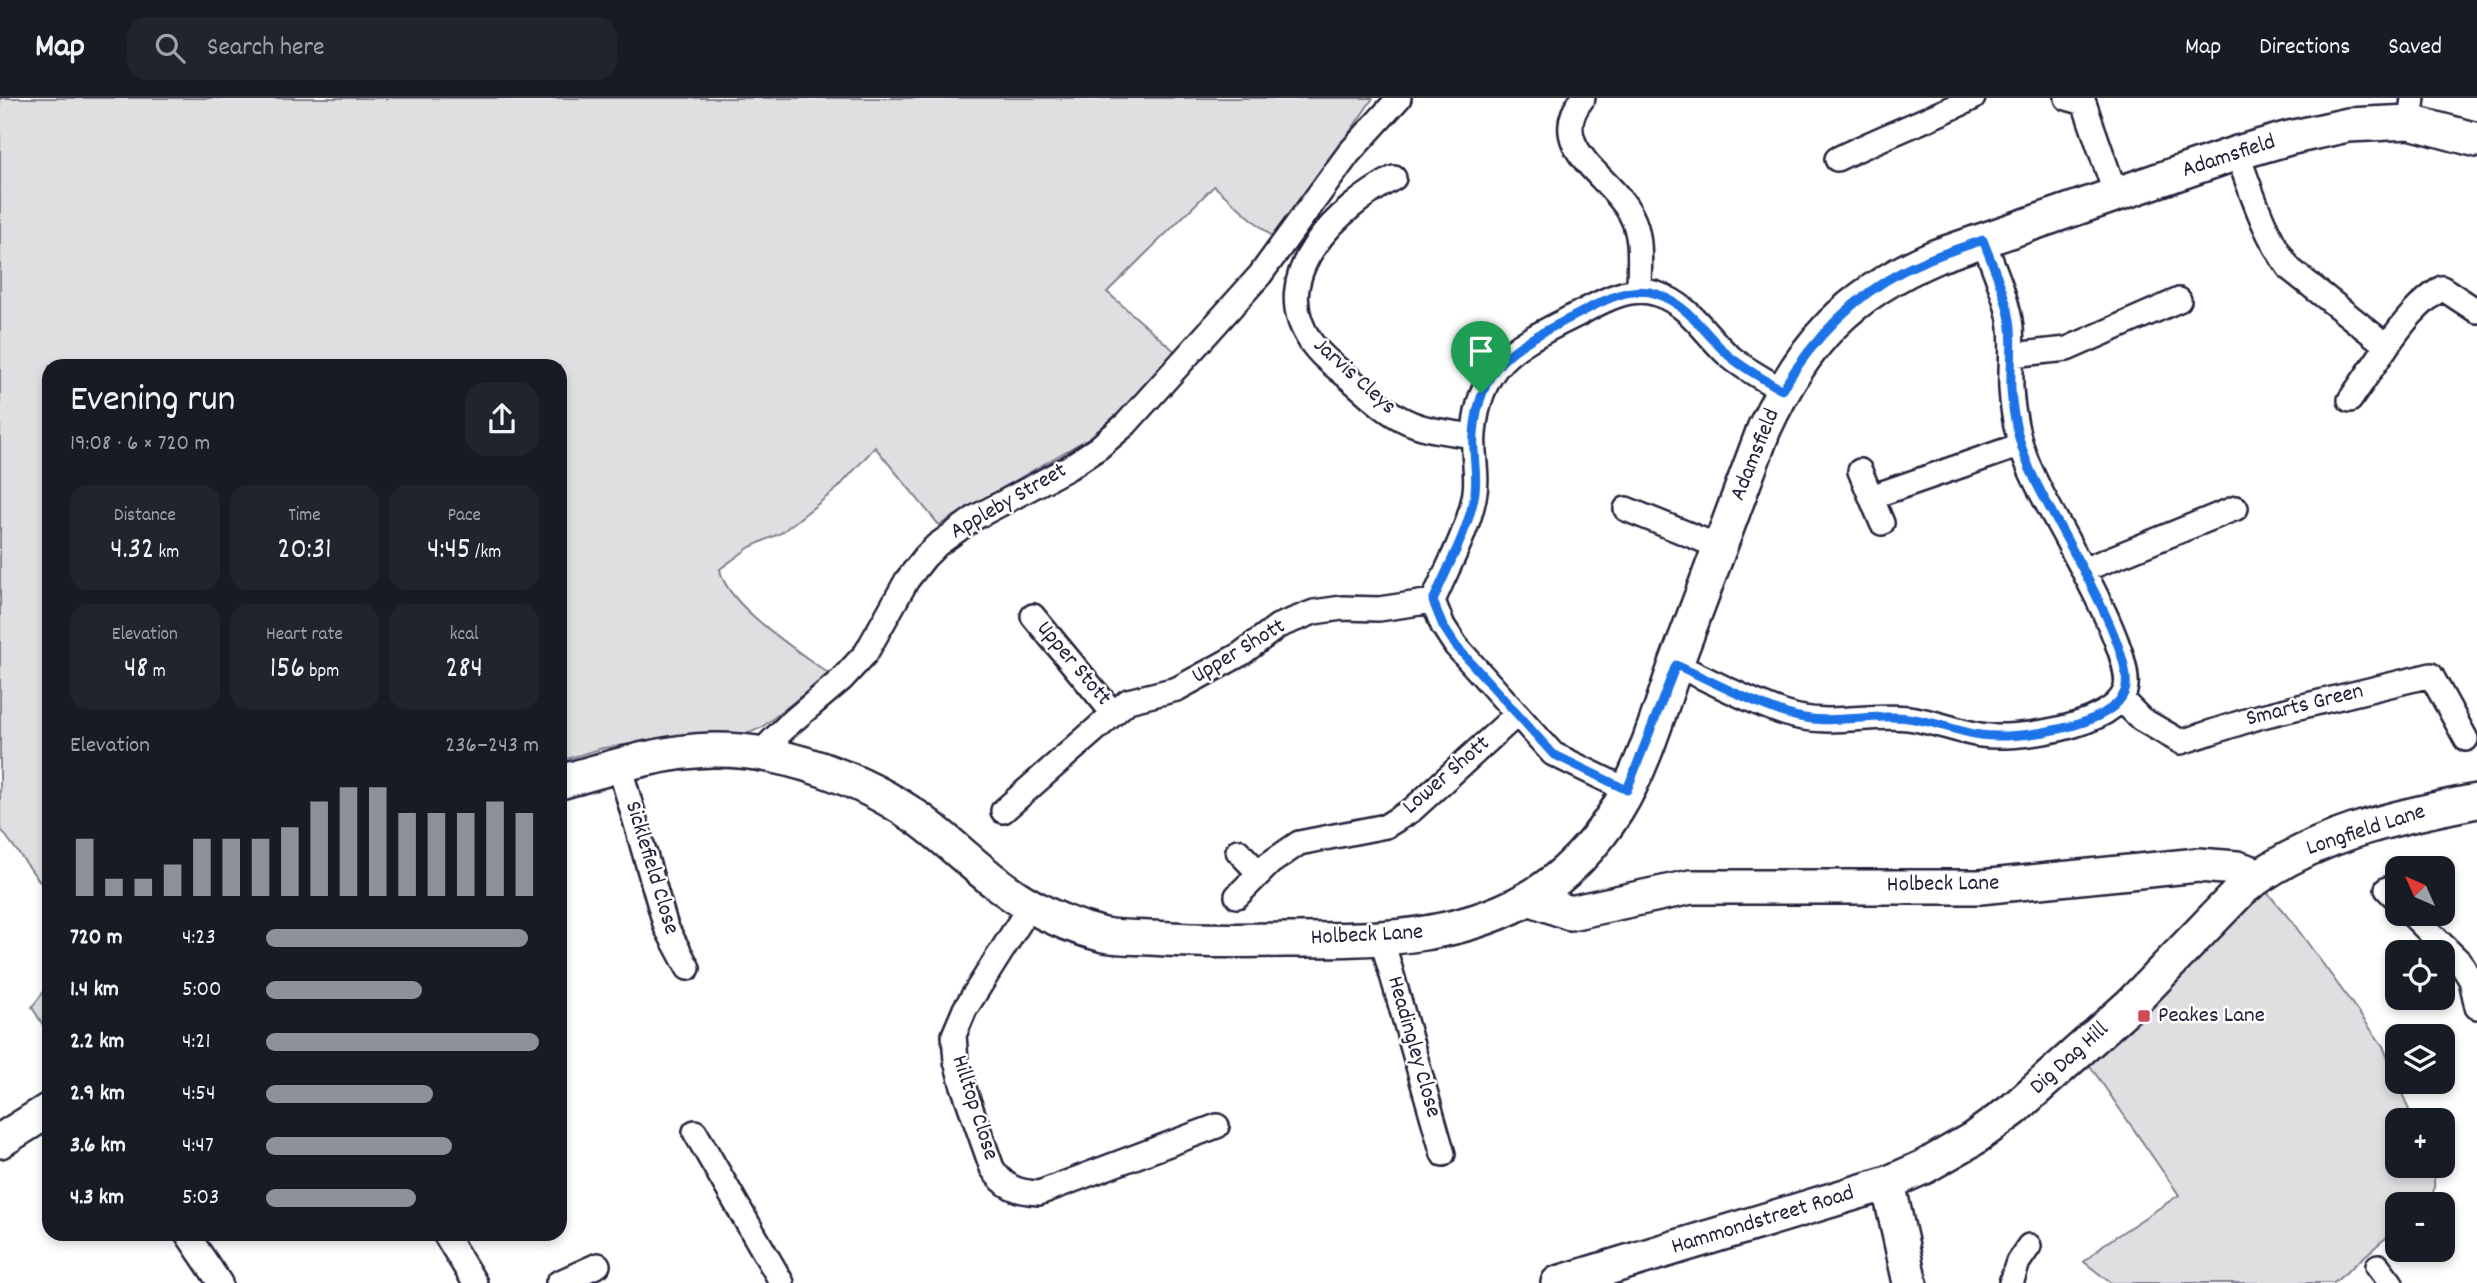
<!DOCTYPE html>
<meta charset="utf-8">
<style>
body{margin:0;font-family:Dekko,sans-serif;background:#20242c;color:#f1f3f6;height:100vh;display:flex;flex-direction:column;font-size:26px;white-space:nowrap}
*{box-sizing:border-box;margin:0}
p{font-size:23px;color:#9ea1a6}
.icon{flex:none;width:38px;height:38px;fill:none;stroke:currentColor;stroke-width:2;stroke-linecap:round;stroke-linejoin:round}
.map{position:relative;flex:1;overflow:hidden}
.drawer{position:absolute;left:42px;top:261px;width:525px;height:882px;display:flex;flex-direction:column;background:#171b24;border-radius:21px;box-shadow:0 4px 10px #0003}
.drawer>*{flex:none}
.needle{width:46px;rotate:315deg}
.tools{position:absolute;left:2385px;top:758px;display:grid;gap:14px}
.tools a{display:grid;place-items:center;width:70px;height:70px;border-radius:14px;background:#171b24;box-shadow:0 4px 10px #0003;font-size:35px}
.pin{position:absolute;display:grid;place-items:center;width:60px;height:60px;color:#fff;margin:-72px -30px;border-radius:50% 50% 50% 0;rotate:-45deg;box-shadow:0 0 7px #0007}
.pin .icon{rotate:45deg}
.round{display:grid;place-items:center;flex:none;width:74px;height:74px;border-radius:21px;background:#20242c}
.headline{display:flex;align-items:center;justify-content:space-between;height:119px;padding:0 28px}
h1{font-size:38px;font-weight:600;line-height:52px}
.figures{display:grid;grid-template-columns:repeat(3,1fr);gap:10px;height:119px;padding:7px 28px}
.figures div{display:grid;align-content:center;border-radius:18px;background:#20242c;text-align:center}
.figures b{font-size:30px;font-weight:600}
.figures small{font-size:19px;font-weight:400}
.figures p{font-size:19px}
.chart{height:196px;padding:14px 28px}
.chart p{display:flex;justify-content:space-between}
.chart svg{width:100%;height:126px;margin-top:7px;stroke:#8c9099;stroke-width:6}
ul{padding:0 28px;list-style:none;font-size:23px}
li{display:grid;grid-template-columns:112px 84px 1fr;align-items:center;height:52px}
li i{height:18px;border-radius:9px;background:#8c9099}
header{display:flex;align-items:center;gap:42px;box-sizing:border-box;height:98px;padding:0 35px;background:#171b24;border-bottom:2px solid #363941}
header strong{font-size:33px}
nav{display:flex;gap:38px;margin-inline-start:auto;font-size:24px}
.search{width:490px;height:63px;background:#20242c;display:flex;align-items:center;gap:18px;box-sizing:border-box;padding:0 24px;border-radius:21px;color:#9ea1a6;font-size:26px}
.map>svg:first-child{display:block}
.green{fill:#dfdfe2;stroke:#80808e;stroke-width:2}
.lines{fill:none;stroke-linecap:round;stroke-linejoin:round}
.street-casing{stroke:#22223b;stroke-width:28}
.secondary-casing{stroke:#22223b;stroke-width:38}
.street{stroke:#fff;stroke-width:23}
.secondary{stroke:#fff;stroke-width:33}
.route-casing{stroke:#fff;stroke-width:14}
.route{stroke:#1a73e8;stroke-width:9}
.poi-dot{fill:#d1495b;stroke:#fff;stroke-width:2.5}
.labels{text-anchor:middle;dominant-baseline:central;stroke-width:5;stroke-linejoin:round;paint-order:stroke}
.street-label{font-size:23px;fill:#22223b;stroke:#fff}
.poi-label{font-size:23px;fill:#22223b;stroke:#fff;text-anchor:start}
</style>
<header>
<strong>Map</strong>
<div class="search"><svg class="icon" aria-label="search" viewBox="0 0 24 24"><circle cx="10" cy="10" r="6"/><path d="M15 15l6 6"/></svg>Search here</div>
<nav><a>Map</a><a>Directions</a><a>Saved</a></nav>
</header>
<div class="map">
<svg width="2477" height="1185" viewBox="0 0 2477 1185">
<rect width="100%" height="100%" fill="#fff"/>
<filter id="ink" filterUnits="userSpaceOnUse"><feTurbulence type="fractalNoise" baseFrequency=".0143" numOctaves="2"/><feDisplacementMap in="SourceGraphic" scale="14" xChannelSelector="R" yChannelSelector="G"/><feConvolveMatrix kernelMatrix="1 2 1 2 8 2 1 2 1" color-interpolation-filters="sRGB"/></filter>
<g filter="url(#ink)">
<path class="green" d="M0,0H1373L1276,142L1214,88L1107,194L1178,256L1138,300L1092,338L939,427L875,349L838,390L781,435L750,449L720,471C725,507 800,554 829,576L761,630L741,638L681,639L603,650L560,663V268H49V796L0,730Z
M2266,793L2293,825L2383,948L2413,1022H2398V1068H2430C2436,1082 2436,1093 2428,1106H2398L2397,1132L2381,1144L2334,1185H2111L2084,1164L2103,1147L2179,1097L2088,965Z
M49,887V937L32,909Z"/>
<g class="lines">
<defs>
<path id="street" d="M1583,0C1543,49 1612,78 1631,117C1643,139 1639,167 1639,191
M2067,0L2084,5L2116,97
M2410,24L2413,0
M2237,55C2252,95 2264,136 2290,171L2387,248L2350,302
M1837,61C1882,39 1928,22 1973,0
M1394,80C1340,109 1264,177 1311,244C1321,259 1337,270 1350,281C1367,295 1385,314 1406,323C1426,333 1451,334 1473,338
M2387,248C2403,225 2418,206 2442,190L2477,213
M2012,257L2067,251L2179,202
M1860,373L1882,425
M1871,399L2021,347
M1626,411L1720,449
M2083,472L2236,410
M1033,518L1113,615
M1676,567C1712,583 1750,604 1787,616C1827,629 1867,616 1908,620C1933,623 1956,633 1980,637C2014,642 2111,630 2125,593C2138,557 2053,421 2035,382C2021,354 2013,322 2011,291C2010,268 2014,244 2010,222C2005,195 1993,168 1983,142
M2121,601L2141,621L2181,644L2258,619L2431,577L2466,641
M762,657L769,646L789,626L842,581L866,555L907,482L925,459L937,447L976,419L1068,370L1098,350L1126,326L1260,177L1349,55L1399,0
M619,667L666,829L688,870
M1627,692L1553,656L1456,548L1443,528L1433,503C1447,470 1467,435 1474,400C1479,378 1472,357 1474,336C1480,258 1521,246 1582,214C1604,202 1632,187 1657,196C1690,207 1704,235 1728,257C1744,271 1764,281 1782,292
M1003,713L1128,603L1177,591L1241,556L1278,528L1314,514L1342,510L1379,511L1433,503
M1238,753L1259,775
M2387,791L2398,802
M1237,798L1270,765L1299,745L1386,728L1412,712L1516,617
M1030,808L965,911L954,937L956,963L962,985L992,1070C1004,1089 1017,1094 1039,1095L1217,1028
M2411,816L2460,864L2471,882L2477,909
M1382,842L1443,1056
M695,1034L782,1185
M187,1136L220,1185
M445,1136L475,1185
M2378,1168L2391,1185
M558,1185L598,1167
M2011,1185L2018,1164L2029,1148"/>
<path id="secondary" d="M560,684C610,670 661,653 713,652C783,651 863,681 919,721C956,748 992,787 1031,808C1052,820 1080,831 1104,837C1118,840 1136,839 1151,840C1195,843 1240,843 1284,842C1369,842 1453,843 1529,800C1564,781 1596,745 1617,712C1644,668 1659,614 1676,566C1705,488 1735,409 1764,331C1804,244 1848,196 1937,158L2237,55L2289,40L2348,27L2410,24L2477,42
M1529,800L1570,815L1691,789H1980L2198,767L2237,770L2259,777
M0,1043L49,1012
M1888,1085L1910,1185
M1558,1185L1888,1085L1924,1069L1973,1041L2013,1012L2131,906L2241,792C2308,738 2394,719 2477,703"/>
</defs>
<use href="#street" class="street-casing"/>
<use href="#secondary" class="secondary-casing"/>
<use href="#street" class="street"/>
<use href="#secondary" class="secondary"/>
</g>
</g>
<g class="lines" filter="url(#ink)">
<defs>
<path id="route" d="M1983,142C1993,168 2005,195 2010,222C2014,244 2010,268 2011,291C2013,322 2021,354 2035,382C2053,421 2138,556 2125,593C2112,630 2014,642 1980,637C1956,633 1933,623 1908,620C1867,615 1828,629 1787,616C1750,604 1712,583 1676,567L1627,692L1553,656L1456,548L1443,528L1433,503C1447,470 1467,435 1474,400C1479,378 1472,358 1474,336C1480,259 1521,246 1582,214C1604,202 1632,187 1657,196C1690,208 1704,235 1728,257C1744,271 1764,281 1782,292C1812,243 1851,200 1903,173C1928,160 1956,151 1983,142Z"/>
</defs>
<use href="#route" class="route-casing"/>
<use href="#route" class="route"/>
</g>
<rect class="poi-dot" x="2137" y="911" width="14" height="14" rx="3.5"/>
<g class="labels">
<g class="street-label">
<text transform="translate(2229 59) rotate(-18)">Adamsfield</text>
<text transform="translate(1354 279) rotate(42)">Jarvis Cleys</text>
<text transform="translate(1756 357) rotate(-68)">Adamsfield</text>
<text transform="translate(1009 404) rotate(-30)">Appleby Street</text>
<text transform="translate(1239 554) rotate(-31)">Upper Shott</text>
<text transform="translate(1073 566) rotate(50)">Upper Stott</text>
<text transform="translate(2305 608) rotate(-14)">Smarts Green</text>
<text transform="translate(1447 678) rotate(-41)">Lower Shott</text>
<text transform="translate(2366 733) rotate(-18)">Longfield Lane</text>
<text transform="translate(651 770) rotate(73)">Sicklefield Close</text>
<text transform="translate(1943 787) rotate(-1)">Holbeck Lane</text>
<text transform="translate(1367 838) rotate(-3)">Holbeck Lane</text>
<text transform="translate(1413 949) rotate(74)">Headingley Close</text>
<text transform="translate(2070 961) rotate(-42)">Dig Dag Hill</text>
<text transform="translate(974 1010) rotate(72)">Hilltop Close</text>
<text transform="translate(1763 1123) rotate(-17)">Hammondstreet Road</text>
</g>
<g class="poi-label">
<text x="2158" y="918">Peakes Lane</text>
</g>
</g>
</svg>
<div class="tools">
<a><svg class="needle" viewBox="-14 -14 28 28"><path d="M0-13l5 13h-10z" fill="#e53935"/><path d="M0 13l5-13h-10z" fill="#9ea1a6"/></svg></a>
<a><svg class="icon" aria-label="locate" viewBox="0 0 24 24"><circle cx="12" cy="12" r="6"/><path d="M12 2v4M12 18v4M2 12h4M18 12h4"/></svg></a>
<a><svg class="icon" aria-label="layers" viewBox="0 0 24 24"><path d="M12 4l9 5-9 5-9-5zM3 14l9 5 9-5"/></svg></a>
<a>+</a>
<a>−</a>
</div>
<div class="pin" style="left:1481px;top:295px;background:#1e9e55"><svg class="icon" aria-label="arrive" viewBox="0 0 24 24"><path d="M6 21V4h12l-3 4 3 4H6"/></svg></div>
<section class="drawer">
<div class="headline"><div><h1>Evening run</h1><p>19:08 · 6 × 720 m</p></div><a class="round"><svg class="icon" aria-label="share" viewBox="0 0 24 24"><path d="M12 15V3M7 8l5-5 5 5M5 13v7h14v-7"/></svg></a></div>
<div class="figures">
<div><p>Distance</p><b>4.32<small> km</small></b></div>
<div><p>Time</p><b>20:31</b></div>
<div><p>Pace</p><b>4:45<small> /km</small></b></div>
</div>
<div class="figures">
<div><p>Elevation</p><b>48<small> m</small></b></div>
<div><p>Heart rate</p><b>156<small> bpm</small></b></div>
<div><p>kcal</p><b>284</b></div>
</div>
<div class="chart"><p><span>Elevation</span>236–243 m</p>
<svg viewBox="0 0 160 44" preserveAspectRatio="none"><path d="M5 44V24M15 44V38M25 44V38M35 44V33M45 44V24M55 44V24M65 44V24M75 44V20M85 44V11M95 44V6M105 44V6M115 44V15M125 44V15M135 44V15M145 44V11M155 44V15"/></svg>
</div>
<ul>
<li><b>720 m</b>4:23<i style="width:96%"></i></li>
<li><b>1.4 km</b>5:00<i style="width:57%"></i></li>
<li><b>2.2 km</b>4:21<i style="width:100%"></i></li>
<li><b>2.9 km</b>4:54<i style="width:61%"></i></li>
<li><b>3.6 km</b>4:47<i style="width:68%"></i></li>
<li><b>4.3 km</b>5:03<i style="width:55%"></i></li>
</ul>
</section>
</div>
